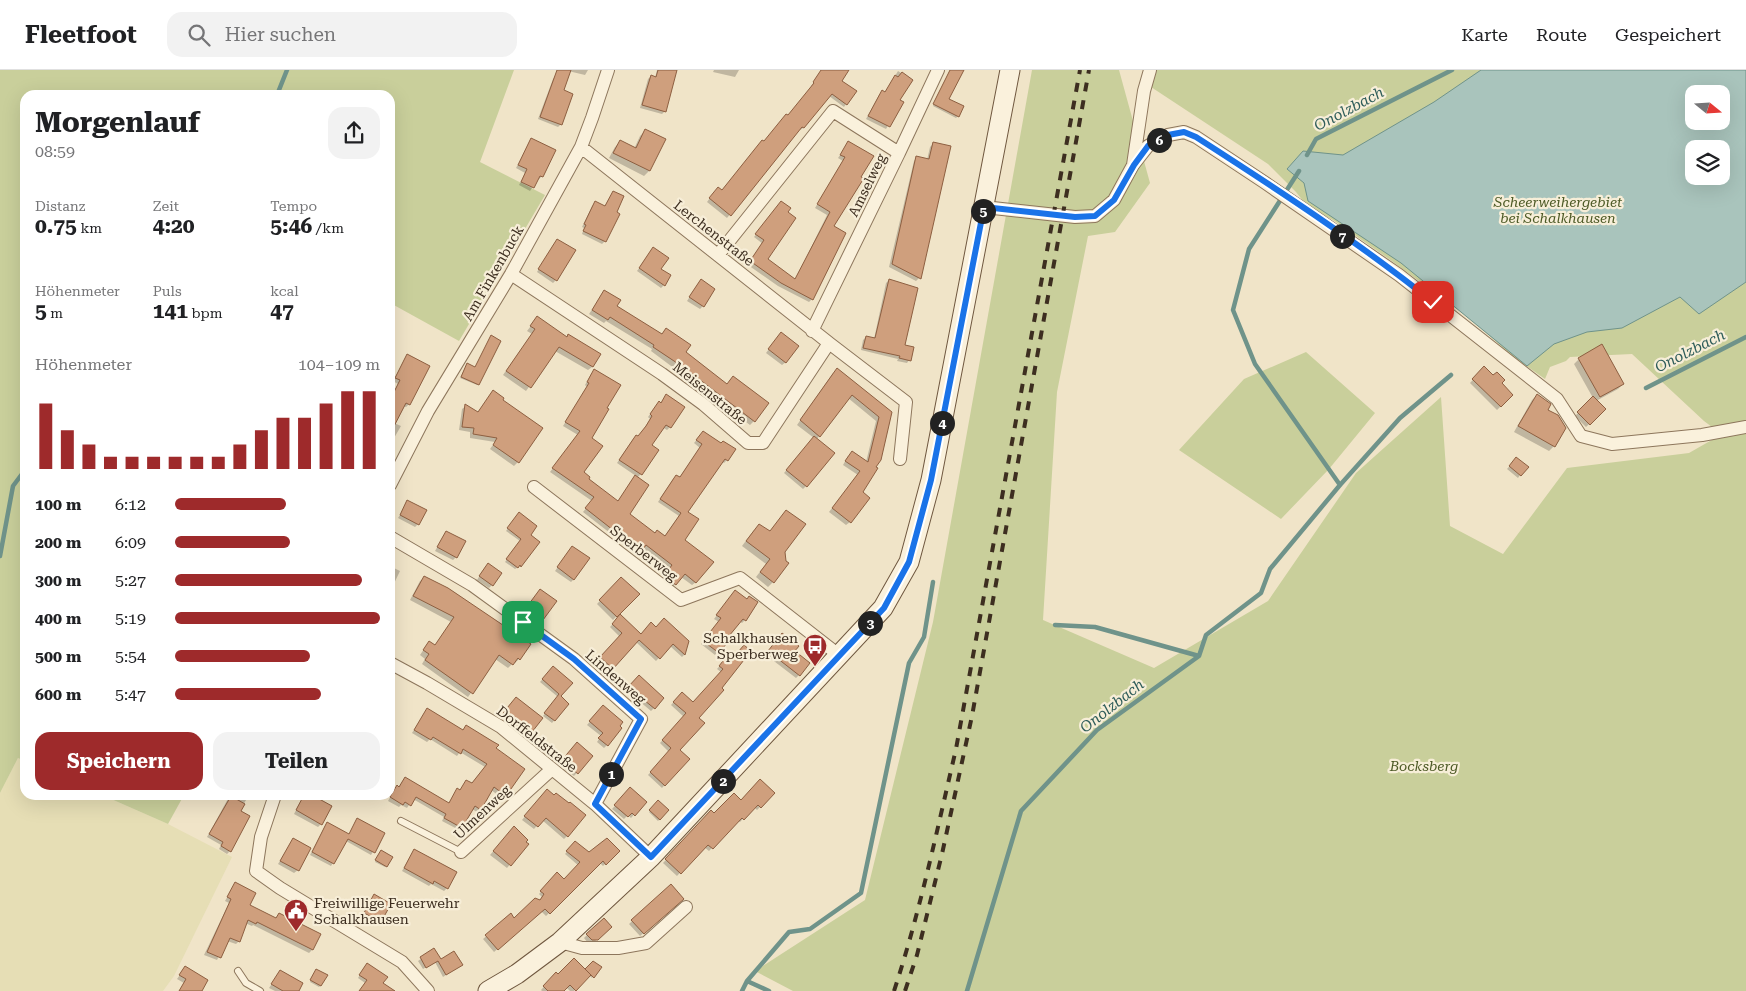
<!DOCTYPE html>
<html lang="de">
<meta charset="utf-8">
<style>
body{margin:0;font-family:"Roboto Serif",serif;background:#f2f2f2;color:#202124;height:100vh;display:flex;flex-direction:column;font-size:19px;white-space:nowrap}
*{box-sizing:border-box;margin:0}
p{font-size:16px;color:#757577}
.icon{flex:none;width:28px;height:28px;fill:none;stroke:currentColor;stroke-width:2;stroke-linecap:round;stroke-linejoin:round}
.map{position:relative;flex:1;overflow:hidden}
.side{position:absolute;left:20px;top:20px;width:375px;height:710px;display:flex;flex-direction:column;background:#fff;border-radius:15px;box-shadow:0 5px 20px #0002}
.side>*{flex:none}
.needle{width:32px;rotate:108deg}
.controls{position:absolute;left:1685px;top:15px;display:grid;gap:10px}
.controls a{display:grid;place-items:center;width:45px;height:45px;border-radius:10px;background:#fff;box-shadow:0 5px 20px #0002;font-size:25px}
.pin{position:absolute;display:grid;place-items:center;width:42px;height:42px;color:#fff;margin:-21px;border-radius:10px;box-shadow:0 2px 8px #0006}
.km{position:absolute;width:25px;height:25px;margin:-12px;border-radius:50%;background:#222;color:#fff;font-size:14px;line-height:25px;text-align:center}
.round{display:grid;place-items:center;flex:none;width:52px;height:52px;border-radius:15px;background:#f2f2f2}
.headline{display:flex;align-items:center;justify-content:space-between;height:85px;padding:0 15px}
h1{font-size:28px;font-weight:700;line-height:38px}
.figures{display:grid;grid-template-columns:repeat(3,1fr);gap:8px;height:85px;padding:5px 15px}
.figures div{display:grid;align-content:center}
.figures b{font-size:21px;font-weight:700}
.figures small{font-size:14px;font-weight:400}
.figures p{font-size:14px}
.chart{height:140px;padding:10px 15px}
.chart p{display:flex;justify-content:space-between}
.chart svg{width:100%;height:90px;margin-top:5px;stroke:#9e2a2b;stroke-width:6}
.action{display:flex;gap:10px;margin-top:auto;padding:10px 15px}
.action a{flex:1;height:58px;border-radius:15px;background:#9e2a2b;color:#fff;font-size:20px;font-weight:700;line-height:58px;text-align:center}
.action a+a{background:#f2f2f2;color:#202124}
ul{padding:0 15px;list-style:none;font-size:16px}
li{display:grid;grid-template-columns:80px 60px 1fr;align-items:center;height:38px}
li i{height:12px;border-radius:6px;background:#9e2a2b}
header{display:flex;align-items:center;gap:30px;box-sizing:border-box;height:70px;padding:0 25px;background:#fff;border-bottom:1px solid #e0e0e0}
header strong{font-size:24px}
nav{display:flex;gap:28px;margin-inline-start:auto;font-size:18px}
.search{width:350px;height:45px;background:#f2f2f2;display:flex;align-items:center;gap:12px;box-sizing:border-box;padding:0 18px;border-radius:15px;color:#757577;font-size:19px}
.map>svg:first-child{display:block}
.farmland{fill:#e6deb5}
.green{fill:#c9cf9b;fill-rule:evenodd}
.water{fill:#a9c4bc;stroke:#6f938a;fill-rule:evenodd}
.shadow{fill:#0003}
.lines{fill:none;stroke-linecap:round;stroke-linejoin:round}
.stream{stroke:#6f938a;stroke-width:4.5}
.building{fill:#cf9f7d;stroke:#8d5f41}
.lane-casing{stroke:#8d765c;stroke-width:8}
.street-casing{stroke:#8d765c;stroke-width:14}
.secondary-casing{stroke:#6f573f;stroke-width:21}
.lane{stroke:#faf1dc;stroke-width:6}
.street{stroke:#faf1dc;stroke-width:12}
.secondary{stroke:#faf1dc;stroke-width:19}
.rail{stroke:#3d2e20;stroke-width:4;stroke-dasharray:9 9;stroke-linecap:butt}
.route-casing{stroke:#fff;stroke-width:10}
.route{stroke:#1a73e8;stroke-width:6}
.labels{text-anchor:middle;dominant-baseline:central;stroke-width:4.5;stroke-linejoin:round;paint-order:stroke}
.street-label{font-size:14px;fill:#3d2e20;stroke:#f7eed8}
.park-label{font-size:14px;font-style:italic;fill:#4d5a26;stroke:#f7eed8}
.poi-label{font-size:14px;fill:#3d2e20;stroke:#f7eed8;text-anchor:end}
.water-label{font-size:15px;font-style:italic;fill:#2f5d5a;stroke:#f7eed8}
</style>
<header>
<strong>Fleetfoot</strong>
<div class="search"><svg class="icon" aria-label="search" viewBox="0 0 24 24"><circle cx="10" cy="10" r="6"/><path d="M15 15l6 6"/></svg>Hier suchen</div>
<nav><a>Karte</a><a>Route</a><a>Gespeichert</a></nav>
</header>
<div class="map">
<svg width="1746" height="921" viewBox="0 0 1746 921">
<rect width="100%" height="100%" fill="#f0e4c8"/>
<path class="farmland" d="M18,688L25,691V725H102L168,754L232,787L174,906L163,921H0V723Z"/>
<path class="green" d="M0,0H514L480,92L545,125L459,271L392,234L390,237V25H25V691L18,688L0,723Z
M1032,0H1119L1150,113L1115,162L1088,166L1057,322L1043,550L1154,598L1268,531L1356,403L1441,327L1450,456L1503,484L1567,398L1689,383L1724,363H1720L1704,351L1632,284L1570,287L1566,291L1550,297L1545,309L1512,286L1472,250L1389,189L1333,150L1308,137L1296,122L1268,94L1151,17L1157,0H1746V921H793L755,901L865,830L933,552ZM1694,24H1721V51H1694ZM1694,79H1721V106H1694Z
M1306,282L1375,343L1329,399L1281,449L1179,380L1244,309Z
M102,725H184L168,754Z"/>
<path class="water" d="M1481,0H1746V212L1699,244L1680,227L1622,258L1587,262L1554,274L1527,296L1401,193L1308,131L1304,113L1287,99L1303,81L1343,85L1434,32ZM1694,24H1721V51H1694ZM1694,79H1721V106H1694Z"/>
<path class="shadow" d="M564,0H588L585,5Z
M657,0H676L665,41L662,44L640,38L648,9L651,6L655,8Z
M714,0H739L735,7L713,2Z
M822,0H844L840,11L846,34L844,37L829,26L803,58L800,60H799L727,148L707,132L715,121H721L787,47L812,17L811,16Z
M950,0H963L948,30L958,46L956,48L933,36Z
M898,1L912,10L898,30L902,32L886,59L866,49L879,25L882,22L885,23Z
M555,6L562,21L561,54L558,57L538,49L553,9Z
M645,61L664,70L649,101L644,106L609,88L615,77L620,72L634,79L640,66Z
M531,69L542,106L539,109H538L530,121L519,115L525,103L516,98Z
M849,72L833,156L812,229L809,232L778,216L748,195L763,174L754,167L778,136L766,190L795,210L827,145L815,138L843,91L838,88Z
M934,73L919,208L916,211L889,197L914,91L917,87L927,90L930,77Z
M613,122L605,171L602,174L582,164L584,158L582,157L592,136L595,133L604,137Z
M553,175L556,210L553,213L537,202Z
M653,179L664,215L661,218L637,201Z
M889,210L904,276L909,290L907,293L897,291L898,289L861,280L863,270L866,267L874,269L886,213Z
M698,214L703,236L700,239L687,231Z
M604,222L616,236L661,265L666,260L684,283L727,315L767,334L754,351L750,355L651,281L652,279L606,251L604,253L589,244Z
M534,252L599,284L592,297L588,300L555,281L526,321L503,305L532,264L527,261Z
M778,267L786,292L782,295L766,283Z
M408,286L409,334L406,337L403,336L394,353L401,356L390,375V330L398,314L393,311Z
M1579,289L1623,314L1618,319L1596,331L1605,339L1586,357L1575,346L1593,328L1574,294Z
M467,294L475,298L478,314L477,315L460,308Z
M1484,298L1512,325L1497,340L1470,313Z
M833,303L891,342L850,452L846,455L829,442L858,405L843,395L848,386L866,392L876,351L848,328L817,369L806,416L803,419L784,403L814,368L797,355Z
M591,304L590,368L582,402L587,409L617,432L636,406L617,393L633,369L638,367L643,360L650,349L648,347L656,336L660,334L666,326L670,357L667,360L662,357L650,375L641,404L637,408L628,444L655,465L664,467L679,446L658,432L673,409L679,408L700,378L694,373L700,366L727,390L724,393L721,391L686,442L683,470L696,512L692,515L681,507L672,518L662,509L670,499L642,478L637,484L583,442L592,431L550,402L578,365L563,356L587,317L585,315Z
M493,322L518,392L514,396L490,379L495,372L470,368V362L459,360L462,339L466,336L477,343Z
M1537,325L1546,340L1564,358L1554,376L1549,381L1514,362L1532,330Z
M1514,391L1520,405L1518,408L1507,399Z
M408,432L418,454L415,457L398,448Z
M517,446L529,465L520,496L515,499L505,492L520,471L506,461Z
M754,460L784,481L773,512L768,517L756,507L766,494L742,476Z
M446,462L456,487L453,490L435,481Z
M570,480L574,509L571,512L555,501Z
M390,496L400,501L390,522Z
M485,497L492,515L489,518L477,510Z
M425,507L519,589L515,593L514,592L508,598L495,589L468,627L422,594L425,589L420,585L426,576H435L451,552L410,530L420,511Z
M621,508L638,524L613,550L597,534Z
M537,524L542,549L539,552L524,542Z
M733,524L745,550L742,553L739,551L728,567L729,568L715,585L701,574L719,552L714,549Z
M620,546L641,565L656,559L687,571L684,585L682,587L670,576L656,591L636,572L609,601L598,590L620,567L610,557Z
M779,568L793,581L799,605L796,608L766,585Z
M724,591L731,592L678,680L688,689L662,718L648,705L669,682L660,673L684,647L671,635L682,623L693,633L721,602L717,599Z
M553,598L571,613L559,626L568,634L552,653L543,646L558,627L540,612Z
M639,607L663,629L651,641L626,620Z
M513,631L542,648L528,665L521,659L518,661L501,647Z
M427,639L462,661L466,656L495,678L505,725L502,728L491,720L480,739L477,742L472,739L459,760L442,751L444,747L413,729L407,738L401,735L399,737L388,731L394,720L397,717L398,718L405,709L448,734L457,720L459,721L466,712L471,714L485,697L460,682L457,686L430,669L427,672L412,663Z
M600,640L607,675L604,678L597,672L601,666L587,655Z
M574,677L592,686L574,706L559,694Z
M631,719L645,732L631,748L628,745L624,749L612,739Z
M544,723L567,766L564,769L542,750L534,759L522,750Z
M774,723L757,740L754,737L740,752L738,751L709,781L704,777L677,806L663,793L711,742L714,745Z
M230,725H249L239,742L230,781L227,784L219,779L221,775L207,767Z
M304,725H309L321,754L318,757L294,744Z
M658,732L667,741L658,751L649,742Z
M358,749L384,763L371,785L346,771L331,796L310,785L325,756L348,765Z
M511,761L527,774L507,798L490,785Z
M293,770L298,800L294,803L278,794Z
M575,772L589,784L618,781L603,796L600,793L546,846L541,841L494,882L483,869L511,845L514,849L539,831L542,827L539,824L557,804L564,810L579,796L565,784Z
M414,780L447,818L444,821L431,814L429,816L402,801Z
M380,783L386,796L385,797L375,792Z
M235,814L248,835L275,849L279,844L319,865L312,880L309,883L253,855L252,856L245,853L239,871L236,874L227,871L217,890L204,885L229,833L225,831Z
M671,816L680,832L640,866L629,854Z
M374,826L380,851L377,855L361,846Z
M603,849L610,857L593,873H588L584,868Z
M434,880L440,891L461,895L443,907L435,892L423,899L418,891Z
M365,897L382,914L392,921H360L365,913L358,908Z
M601,897L592,908L589,905L574,921H570L566,917L562,921H542L541,920L556,903L558,906Z
M185,898L200,921H179L184,913L177,909Z
M280,902L297,921H275L269,918Z
M315,902L320,916L319,917L310,912Z"/>
<g class="lines">
<path class="stream" d="M277,25L287,0
M1307,85L1316,69L1452,0
M1299,101L1249,179L1233,240L1255,294L1340,415
M1646,318L1746,267
M0,486L13,416L25,400
M1055,555L1095,557L1199,586
M747,911L789,862L810,859L861,823L909,593L924,567L933,512
M742,921L747,911L769,921
M967,921L1021,741L1097,660L1199,586L1206,565L1261,523L1270,499L1340,415L1400,348L1451,305"/>
</g>
<path class="building" d="M557,0H571L564,20L573,24L562,55L540,47Z
M658,0H677L666,42L642,35L651,5L656,7Z
M821,0H849L842,11L857,21L847,35L832,24L804,58L802,57L731,146L709,128L718,117L722,120L762,70L764,71L786,44L788,45L814,13L813,12Z
M950,0H964L949,29L964,36L959,47L933,34Z
M902,2L913,10L900,30L904,32L890,57L868,46L882,20L885,22L895,5L898,7Z
M645,59L666,69L650,101L613,83L620,70L636,78Z
M531,68L556,80L543,107L540,106L534,118L521,112L527,99L518,95Z
M848,71L874,86L861,107L864,108L834,156L846,163L813,230L781,213L750,191L764,170L755,164L781,131L791,138L788,142L796,148L768,189L795,209L830,142L817,134L845,87L840,85Z
M933,72L951,76L921,209L892,194L916,86L929,89Z
M613,121L624,126L617,142L620,144L606,172L583,161L586,155L584,154L595,131L605,136Z
M557,169L576,180L557,211L538,199Z
M653,177L669,188L661,199L671,205L665,216L639,198Z
M701,209L715,219L704,237L689,227Z
M889,209L918,218L905,275L914,277L911,291L899,288L900,286L863,278L866,266L875,268Z
M604,220L621,230L617,236L662,264L666,258L691,275L686,282L727,314L733,306L769,333L755,352L686,299L653,277L654,275L610,247L608,250L592,240Z
M537,246L567,267L568,264L601,284L593,297L559,277L531,318L506,301L535,259L530,256Z
M781,262L799,276L786,293L768,279Z
M491,265L501,271L479,315L461,307L467,293L475,297Z
M1602,274L1624,314L1600,327L1578,288Z
M407,284L430,296L410,335L406,333L390,364V330L400,310L395,308Z
M1484,296L1493,305L1497,302L1505,310L1502,313L1513,325L1501,337L1472,309Z
M837,298L892,342L881,390L876,397L878,398L863,422L870,428L851,453L832,438L860,401L845,391L852,381L868,392L879,347L852,325L820,367L800,350Z
M594,299L621,315L607,338L609,339L592,368L603,376L584,402L590,407L589,409L618,431L635,405L649,415L630,444L655,463L657,460L665,466L681,443L660,429L676,405L680,407L702,374L696,370L703,361L721,373L723,371L736,379L728,391L725,389L688,442L699,449L685,470L714,492L696,513L685,504L676,515L664,506L672,495L646,475L641,482L585,438L594,427L552,398L580,361L565,352L589,313L587,312Z
M493,320L504,328L503,330L543,358L519,393L493,375L497,368L473,364L474,358L462,357L465,334L478,342Z
M666,324L685,337L671,358L666,355L652,375L659,380L642,405L619,390L636,365L638,366L646,356L652,346L650,344L659,331L661,333Z
M1537,324L1551,334L1548,340L1558,345L1566,358L1555,377L1518,356Z
M1593,326L1606,339L1590,355L1577,342Z
M814,366L835,383L807,417L786,400Z
M1516,387L1529,397L1521,406L1509,396Z
M407,430L427,440L419,455L400,445Z
M786,440L806,454L785,482L786,491L789,493L774,513L760,502L770,489L746,471L759,454L770,461Z
M519,442L537,456L531,465L540,472L521,497L520,495L518,498L506,489L521,469L507,458Z
M446,461L466,471L457,488L437,477Z
M572,476L590,488L574,510L557,497Z
M488,493L502,503L493,516L479,506Z
M424,506L448,518L531,574L520,590L518,588L513,595L499,585L473,624L425,590L429,584L423,580L429,571L435,575L454,547L413,526Z
M621,507L640,524L617,547L599,530Z
M540,519L557,531L543,550L526,538Z
M735,520L747,529L749,526L758,532L746,551L743,549L729,566L731,568L719,583L703,571L721,548L716,545Z
M620,544L641,564L651,552L656,557L664,548L689,571L685,585L673,574L660,589L639,570L613,599L600,587L622,563L612,554Z
M782,563L799,576L795,581L810,593L800,606L768,581Z
M744,575L751,581L722,618L724,620L699,648L705,653L680,680L690,689L665,716L650,702L671,678L662,670L686,643L673,632L682,622L693,632L723,599L719,596L726,587L731,590Z
M553,596L573,613L561,626L569,634L555,651L544,643L559,624L542,609Z
M639,605L664,628L655,639L628,617Z
M516,627L543,648L532,662L524,656L522,659L503,643Z
M603,635L623,652L620,656L622,658L608,676L598,668L603,663L589,651Z
M427,638L463,660L466,655L492,671L499,675L496,678L525,699L506,726L494,717L481,740L475,736L462,758L444,748L446,744L416,727L411,736L405,732L403,735L390,727L397,715L399,717L405,707L449,733L457,718L460,720L466,710L472,713L487,694L463,679L461,684L433,667L431,670L414,660Z
M577,672L593,686L578,704L562,690Z
M760,709L775,723L761,738L758,735L744,750L742,748L713,779L708,775L681,804L665,789L711,740L714,743L734,723L741,730Z
M630,717L647,732L635,746L632,743L628,747L614,735Z
M547,719L554,725L556,723L569,733L570,732L586,745L568,767L546,748L538,757L524,746Z
M304,725H312L332,736L322,755L296,740Z
M231,726L245,734L241,741L250,746L231,782L221,776L223,772L209,764Z
M658,730L669,740L660,750L649,740Z
M357,748L385,763L375,783L348,769L334,794L312,782L327,752L349,764Z
M514,756L528,770L526,772L529,774L511,796L493,781Z
M293,768L311,778L299,801L280,791Z
M607,768L620,781L606,795L603,791L550,844L545,839L498,880L485,865L511,843L514,848L535,828L540,830L544,824L540,821L557,802L564,809L580,792L566,781L575,771L589,782Z
M414,779L457,802L448,819L434,811L433,814L404,798Z
M381,780L393,787L387,797L375,790Z
M235,812L256,823L250,835L276,848L279,843L321,864L313,880L257,852L256,854L248,850L240,872L230,868L221,888L207,882L231,829L227,827Z
M671,814L684,829L644,864L631,850Z
M374,824L391,834L381,852L364,843Z
M604,848L612,857L598,870H592L586,864Z
M434,878L441,889L454,881L463,895L446,905L438,891L426,898L420,887Z
M574,888L591,905L576,921L570,915L564,921H548L543,916L556,902L558,904Z
M593,891L602,897L594,908L585,899Z
M367,893L388,907L383,913L395,921H359L367,910L359,905Z
M185,896L208,910L202,921H179L186,909L179,905Z
M316,899L328,905L321,916L310,910Z
M280,900L303,913L299,921H283L271,914Z"/>
<g class="lines">
<defs>
<path id="lane" d="M401,751L461,782
M238,901L246,913L260,921"/>
<path id="street" d="M581,77L829,273
M899,83L938,0
M1133,95L1144,21L1150,0
M984,137L1075,147L1095,146L1114,130L1133,95L1148,76L1168,65L1184,62L1196,67L1264,112L1399,205L1557,329L1581,366L1612,374L1702,365L1746,357
M718,185L833,41L899,83L812,261
M511,204L662,304L703,334L748,373H763L829,273L906,332L900,389
M390,415L428,341L511,204L581,77L592,48L608,0
M534,417L681,530L740,508L840,586
M390,467L472,515L574,589L641,649L595,734
M390,593L427,613L501,657L595,734L651,787
M275,725L261,767L256,801L280,818L402,892L428,921
M461,782L552,699
M560,872L582,878H618L646,873L686,837"/>
<path id="secondary" d="M488,921L517,904L560,872L651,787L883,538L909,492L931,410L1010,0"/>
</defs>
<use href="#lane" class="lane-casing"/>
<use href="#street" class="street-casing"/>
<use href="#secondary" class="secondary-casing"/>
<use href="#lane" class="lane"/>
<use href="#street" class="street"/>
<use href="#secondary" class="secondary"/>
<path class="rail" d="M894,921C920,842 937,760 956,679L1080,0
M905,921L917,885L942,784L972,646L1089,0"/>
</g>
<g class="lines">
<defs>
<path id="route" d="M523,552L574,589L641,649L595,734L651,787L884,538L909,492L931,410L984,137L1075,147L1095,146L1114,130L1134,95L1148,76L1168,65L1184,62L1196,67C1277,119 1358,172 1433,232"/>
</defs>
<use href="#route" class="route-casing"/>
<use href="#route" class="route"/>
</g>
<defs>
<symbol id="bus-pin" viewBox="-11 -11 22 30"><path d="M0 17L-7.5 6A9.5 9.5 0 1 1 7.5 6Z" fill="#9e2a2b" stroke="#f7eed8"/><path d="M-5-6H5V4H4V6H2V4H-2V6H-4V4H-5ZM-3.5-4V0h7V-4ZM-3.5 1.2v1.5H-2V1.2ZM2 1.2v1.5H3.5V1.2Z" fill="#fff"/></symbol>
<symbol id="civic-pin" viewBox="-11 -11 22 30"><path d="M0 17L-7.5 6A9.5 9.5 0 1 1 7.5 6Z" fill="#9e2a2b" stroke="#f7eed8"/><path d="M-.6-6.5H3V-4.5H.6V-3L4-1V1h2V6H-6V1h2V-1L-.6-3ZM-1.2 2.5V6h2.4V2.5Z" fill="#fff"/></symbol>
</defs>
<g fill-rule="evenodd">
<use href="#bus-pin" x="801" y="562" width="28" height="38"/>
<use href="#civic-pin" x="282" y="827" width="28" height="38"/>
</g>
<g class="labels">
<g class="street-label">
<text transform="translate(867 115) rotate(-64)">Amselweg</text>
<text transform="translate(714 163) rotate(38)">Lerchenstraße</text>
<text transform="translate(493 203) rotate(-60)">Am Finkenbuck</text>
<text transform="translate(710 323) rotate(39)">Meisenstraße</text>
<text transform="translate(644 483) rotate(38)">Sperberweg</text>
<text transform="translate(616 607) rotate(41)">Lindenweg</text>
<text transform="translate(537 669) rotate(38)">Dorffeldstraße</text>
<text transform="translate(482 742) rotate(-43)">Ulmenweg</text>
</g>
<g class="park-label">
<text x="1558" y="132">Scheerweihergebiet<tspan x="1558" dy="16">bei Schalkhausen</tspan></text>
<text x="1424" y="696">Bocksberg</text>
</g>
<g class="poi-label">
<text x="798" y="568">Schalkhausen<tspan x="798" dy="16">Sperberweg</tspan></text>
<text x="314" y="833" text-anchor="start">Freiwillige Feuerwehr<tspan x="314" dy="16">Schalkhausen</tspan></text>
</g>
<g class="water-label">
<text transform="translate(1349 39) rotate(-28)">Onolzbach</text>
<text transform="translate(1690 281) rotate(-27)">Onolzbach</text>
<text transform="translate(1112 636) rotate(-38)">Onolzbach</text>
</g>
</g>
</svg>
<div class="controls">
<a><svg class="needle" viewBox="-14 -14 28 28"><path d="M0-13l5 13h-10z" fill="#e53935"/><path d="M0 13l5-13h-10z" fill="#757577"/></svg></a>
<a><svg class="icon" aria-label="layers" viewBox="0 0 24 24"><path d="M12 4l9 5-9 5-9-5zM3 14l9 5 9-5"/></svg></a>
</div>
<div class="pin" style="left:523px;top:552px;background:#1e9e55"><svg class="icon" aria-label="arrive" viewBox="0 0 24 24"><path d="M6 21V4h12l-3 4 3 4H6"/></svg></div>
<div class="pin" style="left:1433px;top:232px;background:#d93025"><svg class="icon" aria-label="check" viewBox="0 0 24 24"><path d="M5 12l5 5 9-10"/></svg></div>
<b class="km" style="left:611px;top:704px">1</b>
<b class="km" style="left:723px;top:711px">2</b>
<b class="km" style="left:870px;top:553px">3</b>
<b class="km" style="left:942px;top:353px">4</b>
<b class="km" style="left:983px;top:141px">5</b>
<b class="km" style="left:1159px;top:70px">6</b>
<b class="km" style="left:1342px;top:166px">7</b>
<section class="side">
<div class="headline"><div><h1>Morgenlauf</h1><p>08:59</p></div><a class="round"><svg class="icon" aria-label="share" viewBox="0 0 24 24"><path d="M12 15V3M7 8l5-5 5 5M5 13v7h14v-7"/></svg></a></div>
<div class="figures">
<div><p>Distanz</p><b>0.75<small> km</small></b></div>
<div><p>Zeit</p><b>4:20</b></div>
<div><p>Tempo</p><b>5:46<small> /km</small></b></div>
</div>
<div class="figures">
<div><p>Höhenmeter</p><b>5<small> m</small></b></div>
<div><p>Puls</p><b>141<small> bpm</small></b></div>
<div><p>kcal</p><b>47</b></div>
</div>
<div class="chart"><p><span>Höhenmeter</span>104–109 m</p>
<svg viewBox="0 0 160 44" preserveAspectRatio="none"><path d="M5 44V12M15 44V25M25 44V32M35 44V38M45 44V38M55 44V38M65 44V38M75 44V38M85 44V38M95 44V32M105 44V25M115 44V19M125 44V19M135 44V12M145 44V6M155 44V6"/></svg>
</div>
<ul>
<li><b>100 m</b>6:12<i style="width:54%"></i></li>
<li><b>200 m</b>6:09<i style="width:56%"></i></li>
<li><b>300 m</b>5:27<i style="width:91%"></i></li>
<li><b>400 m</b>5:19<i style="width:100%"></i></li>
<li><b>500 m</b>5:54<i style="width:66%"></i></li>
<li><b>600 m</b>5:47<i style="width:71%"></i></li>
</ul>
<div class="action"><a>Speichern</a><a>Teilen</a></div>
</section>
</div>
